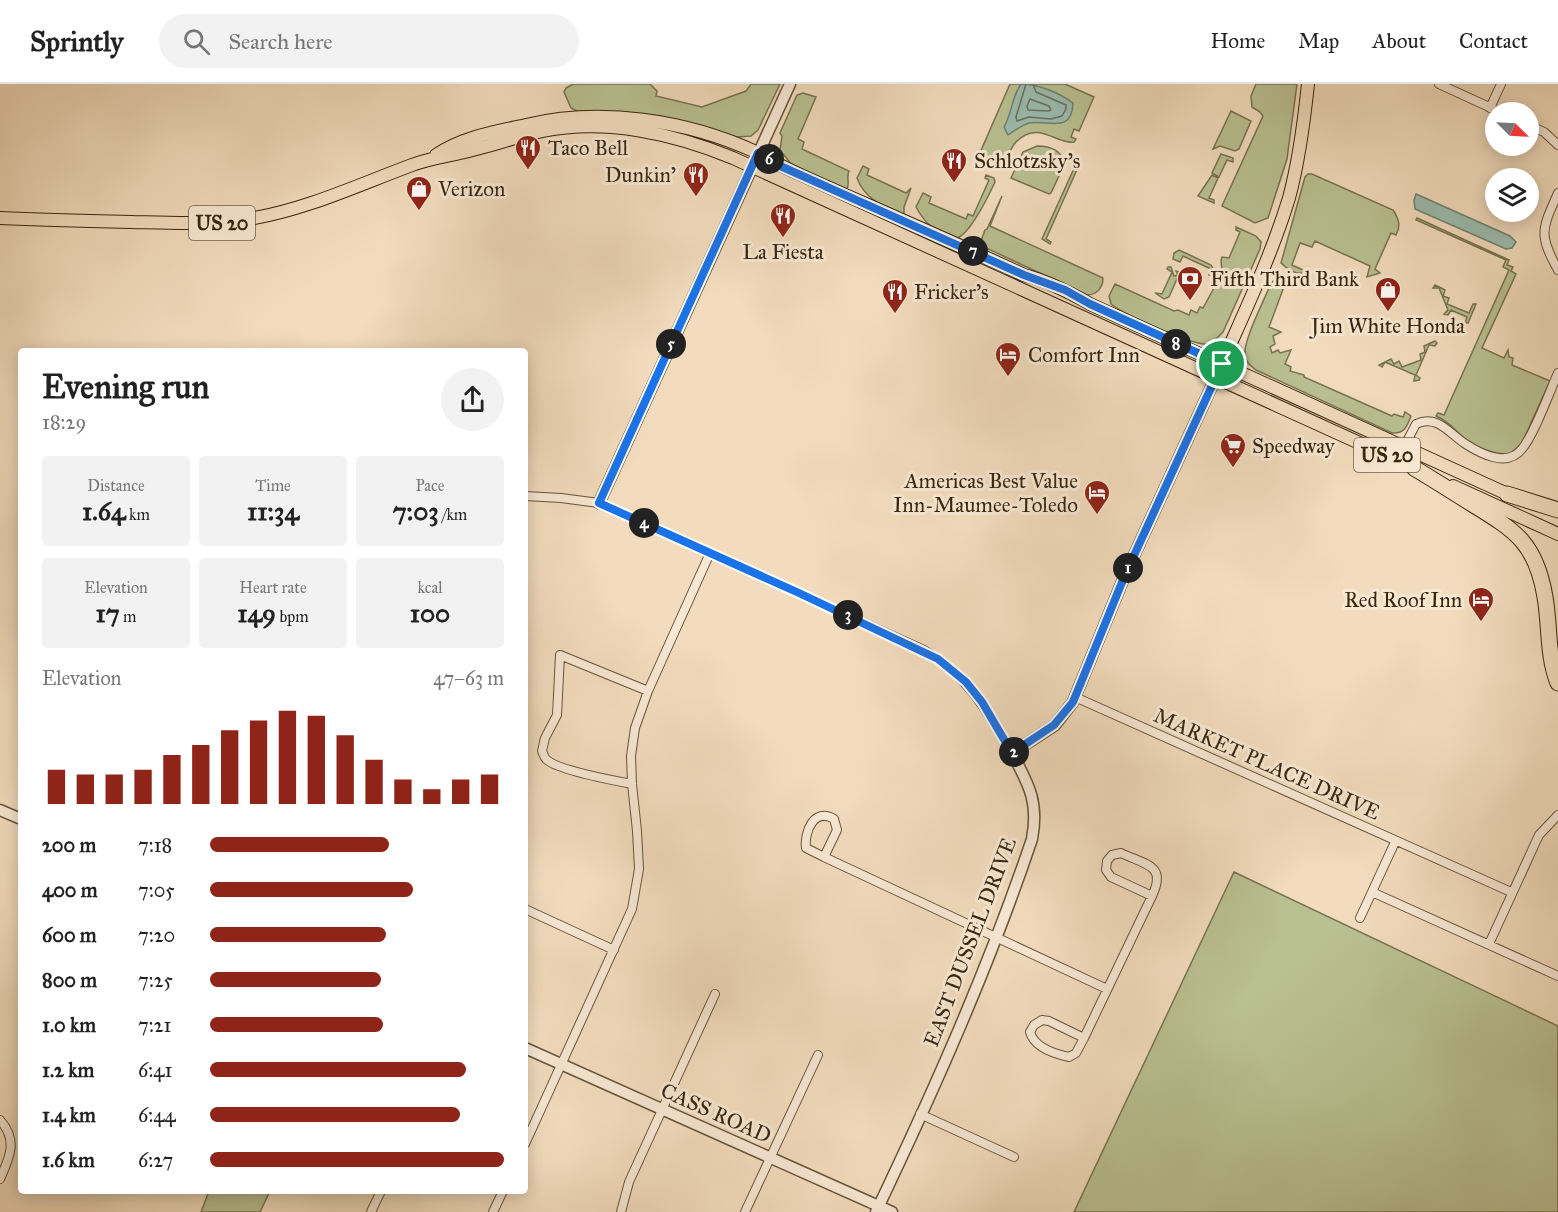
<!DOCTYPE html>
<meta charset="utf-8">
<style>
body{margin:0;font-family:"IM FELL Great Primer",serif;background:#f2f2f2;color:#222;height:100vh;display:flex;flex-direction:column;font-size:22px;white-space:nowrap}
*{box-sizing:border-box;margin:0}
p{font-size:20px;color:#767676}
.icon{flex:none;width:33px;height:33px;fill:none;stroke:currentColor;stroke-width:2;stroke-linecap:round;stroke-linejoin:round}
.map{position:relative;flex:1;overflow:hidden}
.sheet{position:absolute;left:18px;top:264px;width:510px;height:846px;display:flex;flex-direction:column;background:#fff;border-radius:6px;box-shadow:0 3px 15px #0003}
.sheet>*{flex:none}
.needle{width:39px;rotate:114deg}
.tools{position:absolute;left:1485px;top:18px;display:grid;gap:12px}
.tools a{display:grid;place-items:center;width:54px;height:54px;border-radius:50%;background:#fff;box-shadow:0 3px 15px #0003;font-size:30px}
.pin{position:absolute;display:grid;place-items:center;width:51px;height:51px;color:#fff;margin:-26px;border:3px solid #fff;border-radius:50%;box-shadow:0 2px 6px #0007}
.km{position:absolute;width:30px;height:30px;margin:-15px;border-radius:50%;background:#222;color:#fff;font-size:16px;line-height:30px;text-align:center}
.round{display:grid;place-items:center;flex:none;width:63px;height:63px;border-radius:32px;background:#f2f2f2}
.head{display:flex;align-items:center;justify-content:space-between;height:102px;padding:0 24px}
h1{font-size:33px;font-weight:700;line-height:45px}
.stats{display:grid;grid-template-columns:repeat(3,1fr);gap:9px;height:102px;padding:6px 24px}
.stats div{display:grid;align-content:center;border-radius:6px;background:#f2f2f2;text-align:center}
.stats b{font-size:26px;font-weight:700}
.stats small{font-size:16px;font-weight:400}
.stats p{font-size:16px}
.chart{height:168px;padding:12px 24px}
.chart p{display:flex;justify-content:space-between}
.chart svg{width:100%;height:108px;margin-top:6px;stroke:#8f2418;stroke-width:6}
ul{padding:0 24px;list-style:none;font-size:20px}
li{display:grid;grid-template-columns:96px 72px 1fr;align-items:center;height:45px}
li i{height:15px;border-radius:8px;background:#8f2418}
header{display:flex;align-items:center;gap:36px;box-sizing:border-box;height:84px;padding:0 30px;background:#fff;border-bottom:2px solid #e0e0e0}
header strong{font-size:28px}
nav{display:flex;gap:33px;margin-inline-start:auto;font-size:21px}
.search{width:420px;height:54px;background:#f2f2f2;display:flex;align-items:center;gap:15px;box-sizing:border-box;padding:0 21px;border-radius:33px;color:#767676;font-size:22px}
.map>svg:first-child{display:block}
.green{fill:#b9c092;stroke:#787350;stroke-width:1.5}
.water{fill:#9bbcaf;stroke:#73806f;stroke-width:1.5}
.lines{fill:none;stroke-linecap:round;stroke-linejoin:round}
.shore{stroke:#6a715e;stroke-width:1.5}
.minor-casing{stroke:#66543a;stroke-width:10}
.tertiary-casing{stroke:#66543a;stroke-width:13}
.primary-casing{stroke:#38260e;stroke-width:14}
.motorway-casing{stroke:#38260e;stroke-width:17}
.minor{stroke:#f7e8d4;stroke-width:8}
.tertiary{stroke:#f7e8d4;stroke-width:10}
.primary{stroke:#f2dcbd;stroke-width:12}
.motorway{stroke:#f2dcbd;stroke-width:15}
.route-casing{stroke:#fff;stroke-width:12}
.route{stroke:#1a73e8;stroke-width:8}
.labels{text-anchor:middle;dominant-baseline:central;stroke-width:6;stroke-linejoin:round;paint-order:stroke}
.shield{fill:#f7e8d4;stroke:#716049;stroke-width:1.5}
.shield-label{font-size:20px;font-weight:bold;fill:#38260e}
.poi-label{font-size:21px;fill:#38260e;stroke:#f7e8d4;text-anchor:start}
.street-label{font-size:21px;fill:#38260e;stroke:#f7e8d4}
</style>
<header>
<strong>Sprintly</strong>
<div class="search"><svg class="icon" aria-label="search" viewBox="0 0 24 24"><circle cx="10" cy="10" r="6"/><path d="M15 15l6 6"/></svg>Search here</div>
<nav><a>Home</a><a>Map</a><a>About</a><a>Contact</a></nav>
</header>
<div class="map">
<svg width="1558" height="1128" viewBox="0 0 1558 1128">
<rect width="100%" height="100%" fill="#f2dcbd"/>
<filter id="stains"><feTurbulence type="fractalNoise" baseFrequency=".00333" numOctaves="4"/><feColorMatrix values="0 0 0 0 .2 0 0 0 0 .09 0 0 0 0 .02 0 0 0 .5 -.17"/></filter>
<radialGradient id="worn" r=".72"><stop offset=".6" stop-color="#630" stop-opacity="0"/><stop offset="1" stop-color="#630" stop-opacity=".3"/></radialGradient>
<path class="green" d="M573,0H650L657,7L656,12L702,23L746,7L751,0H780L758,46L751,52L738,53L577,27L571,24L564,8L566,4Z
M1010,0H1065L1094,13L1079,47L1074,45L1071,53L1076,55L1074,58C1056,61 1039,35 1016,58C1008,67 1006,80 998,86L989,83L991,77L979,71Z
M1256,0H1297L1287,75L1268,134L1255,139L1222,122L1263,32L1260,28L1252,23L1251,12Z
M803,9L816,13L798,55L804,58L802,65L849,87C846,94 850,99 847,105L791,80L780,66L782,52L780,49L797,11Z
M1231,27L1251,37L1239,65L1235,67L1220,62L1213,65Z
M1037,62C1051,62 1063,67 1064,81L1051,109L1049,110L1011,94L1023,68Z
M1221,70L1233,74V78L1227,76L1219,93L1212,89Z
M1077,78L1080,79L1046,155L1051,158L1050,160L1042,155Z
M863,82L869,85L867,91L906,109L911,104L904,123V131C884,122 865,116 857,94Z
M1308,90H1312L1393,126C1399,135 1401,142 1396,151L1391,149L1375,185L1380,189L1367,193L1370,182L1315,157L1312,163L1300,159L1292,181L1303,186L1302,189C1296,191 1286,184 1281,179L1305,93Z
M986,91L994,94L995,98C989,111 970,150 957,154C934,144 929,146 916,123L923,109L931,113L929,119L966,135L968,130L973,132L989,96L985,94Z
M1212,91L1218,94L1209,114L1214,116V119L1198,112Z
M1002,112L990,142L1103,194C1103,203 1097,211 1087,211L982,162L981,157L985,146L987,145Z
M1417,134L1509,176L1507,181L1513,183L1511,187L1516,190L1482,264L1504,274L1508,266L1509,273L1513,274L1512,281L1550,297L1522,359L1510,370C1495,371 1473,363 1462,352C1453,344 1448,337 1436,332L1438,329L1444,331L1509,186L1503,183L1506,176L1416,136Z
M1236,143L1256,152L1261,158L1260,165L1223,248L1211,260C1196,264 1124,230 1111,220L1109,212L1115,200L1174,227L1178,226L1189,231L1191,226L1197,229L1200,223L1203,224L1221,191C1224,184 1219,179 1222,173L1229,174L1240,148L1236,146Z
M1179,166L1211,181L1214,186L1212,191H1209L1211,185L1183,172L1180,178L1173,175L1174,169Z
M1168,183H1171L1174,192L1178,191L1176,187L1180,188L1169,213L1164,215L1155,209L1162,210L1172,188L1167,185Z
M1276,195L1278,198L1285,200L1269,243L1281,248L1273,252L1275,260L1270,263L1272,269L1278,266L1280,269L1291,266L1285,280L1291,283L1290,287L1304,291V293L1392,332L1394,330L1403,333L1405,328L1411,332C1407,342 1405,350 1392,349L1256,286C1251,282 1245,278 1245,271C1243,256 1265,215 1271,199Z
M1435,201L1445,206L1443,212L1449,214L1447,220L1469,229L1473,220H1476L1468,239H1465L1467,233L1451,226L1448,231L1444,230L1448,226L1439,204H1433Z
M1435,257L1437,259L1435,262L1429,261L1416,291L1420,294L1419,296L1414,297L1415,291L1385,278L1382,283L1379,281L1391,275L1394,280L1399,277L1402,283L1421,276L1420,270L1425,268L1424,262Z
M1234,788L1558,942V1128H1074Z
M209,1107H270L260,1128H201Z"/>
<path class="water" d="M1021,0C1039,0 1059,9 1073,19C1072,51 1047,35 1029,39C1022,41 1014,47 1008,51L1004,43C1012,29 1012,12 1021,0Z
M1416,110L1510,152L1516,158L1512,164L1506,165L1415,125L1414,116Z"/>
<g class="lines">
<path class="shore" d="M1026,0L1016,33L1017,37L1029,33L1051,35L1062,32L1066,25V21L1036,8L1033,0
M1030,15L1049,22L1051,26L1048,27L1028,26L1027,22Z"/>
<defs>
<path id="minor" d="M1439,0L1500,28
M1490,24L1501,0
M1528,41L1544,48L1558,61
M1558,109C1542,145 1538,150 1558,186
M1404,363L1416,340C1437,330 1449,349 1464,359C1481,370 1507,384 1522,365C1535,349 1549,309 1558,289
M525,412L561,414L599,419L924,566C968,592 987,627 1012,669
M1075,613L1511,808
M632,700C616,697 556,686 546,675C544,673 543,669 542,667L545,654L557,631L560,571L648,607
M1121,769C1146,781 1167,781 1152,812L1111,793L1106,786L1107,777L1112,771Z
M824,773L837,746L834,735C814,723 804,748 806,764L824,773L1107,905
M1372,808L1558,892
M525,825L614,866
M1360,834L1395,758
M1489,860L1539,751L1558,731
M1042,936L1049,937L1084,954L1076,969L1069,973C1055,970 1034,963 1030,948L1034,941Z
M1084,954L1152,812
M920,1030L1014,1073
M0,1036C18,1056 10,1073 0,1095
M525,1060L632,825L639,785L637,747L632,700L631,672L635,644L648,607L710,469
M371,1128L381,1107
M493,1128L503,1107
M621,1128L629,1098L715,910
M745,1128L818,971"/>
<path id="tertiary" d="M599,419L790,0
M0,726L21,735
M525,964L892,1128
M876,1128C934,1006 989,883 1032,755C1039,718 1029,701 1012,669L1055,641L1073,618L1125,491L1216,293"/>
<path id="primary" d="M436,71C463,53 494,48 526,41C601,23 686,36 756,68C764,72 772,77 780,81C799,91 818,99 838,108C900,135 962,162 1024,191C1048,197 1069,208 1090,220L1514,413
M0,134C44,136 87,137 131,138C171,139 210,141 249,135C305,126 358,101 412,81C428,75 443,73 460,69C488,63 515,53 543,47C606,34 675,50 733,74L1421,387
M1219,286C1244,229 1271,173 1289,114C1299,77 1304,38 1308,0
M1453,402L1558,450"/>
<path id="motorway" d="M1414,384C1434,396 1453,408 1472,420C1516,447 1536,459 1545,513C1550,541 1547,572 1558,599
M1507,410L1558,426"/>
</defs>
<use href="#minor" class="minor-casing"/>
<use href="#tertiary" class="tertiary-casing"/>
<use href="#primary" class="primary-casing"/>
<use href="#motorway" class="motorway-casing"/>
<use href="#minor" class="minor"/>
<use href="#tertiary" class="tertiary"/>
<use href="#primary" class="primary"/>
<use href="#motorway" class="motorway"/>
</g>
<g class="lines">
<defs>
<path id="route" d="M758,69L778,81L1024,191L1065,206L1090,220L1222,280L1125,491L1073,618L1054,641L1012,669L982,618L966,598L938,575L799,509L599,419Z"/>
</defs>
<use href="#route" class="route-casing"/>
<use href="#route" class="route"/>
</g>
<defs>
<symbol id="restaurant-pin" viewBox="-11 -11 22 30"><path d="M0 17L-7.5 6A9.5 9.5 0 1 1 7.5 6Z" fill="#8f2418" stroke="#f7e8d4"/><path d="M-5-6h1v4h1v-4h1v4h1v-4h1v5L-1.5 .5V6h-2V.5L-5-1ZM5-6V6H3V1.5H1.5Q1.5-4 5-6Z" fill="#fff"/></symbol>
<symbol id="shop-pin" viewBox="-11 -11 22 30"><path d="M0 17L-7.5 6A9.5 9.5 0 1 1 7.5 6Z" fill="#8f2418" stroke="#f7e8d4"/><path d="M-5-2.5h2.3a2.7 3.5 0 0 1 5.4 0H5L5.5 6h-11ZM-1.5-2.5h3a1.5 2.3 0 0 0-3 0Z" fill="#fff"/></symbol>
<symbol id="bank-pin" viewBox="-11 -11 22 30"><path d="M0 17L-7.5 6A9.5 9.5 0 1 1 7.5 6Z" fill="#8f2418" stroke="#f7e8d4"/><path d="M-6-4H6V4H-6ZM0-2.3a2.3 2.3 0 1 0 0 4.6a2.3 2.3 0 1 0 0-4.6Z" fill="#fff"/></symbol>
<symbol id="hotel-pin" viewBox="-11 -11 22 30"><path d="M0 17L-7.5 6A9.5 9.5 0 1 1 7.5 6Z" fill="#8f2418" stroke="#f7e8d4"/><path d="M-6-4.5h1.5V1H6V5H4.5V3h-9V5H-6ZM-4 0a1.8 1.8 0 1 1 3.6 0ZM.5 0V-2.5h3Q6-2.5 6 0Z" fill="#fff"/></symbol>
<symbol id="supermarket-pin" viewBox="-11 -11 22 30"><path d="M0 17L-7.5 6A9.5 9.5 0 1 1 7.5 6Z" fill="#8f2418" stroke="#f7e8d4"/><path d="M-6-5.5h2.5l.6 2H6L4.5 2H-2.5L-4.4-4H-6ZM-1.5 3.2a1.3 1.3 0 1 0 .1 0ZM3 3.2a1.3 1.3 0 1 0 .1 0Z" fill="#fff"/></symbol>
</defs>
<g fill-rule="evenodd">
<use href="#restaurant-pin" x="513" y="49" width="30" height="40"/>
<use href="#restaurant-pin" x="939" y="62" width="30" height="40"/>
<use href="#restaurant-pin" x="681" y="76" width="30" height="40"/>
<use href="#shop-pin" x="404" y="90" width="30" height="40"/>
<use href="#restaurant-pin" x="768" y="117" width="30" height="40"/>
<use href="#bank-pin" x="1175" y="180" width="30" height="40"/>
<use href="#shop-pin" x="1373" y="191" width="30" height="40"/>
<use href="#restaurant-pin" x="880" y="193" width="30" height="40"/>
<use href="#hotel-pin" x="993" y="256" width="30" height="40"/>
<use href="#supermarket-pin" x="1218" y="347" width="30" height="40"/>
<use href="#hotel-pin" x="1082" y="394" width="30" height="40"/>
<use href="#hotel-pin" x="1466" y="501" width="30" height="40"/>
</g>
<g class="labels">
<g class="shield">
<rect x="189" y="122" width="66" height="34" rx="4.5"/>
<rect x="1354" y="354" width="66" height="34" rx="4.5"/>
</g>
<g class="shield-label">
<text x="222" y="139">US 20</text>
<text x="1387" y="371">US 20</text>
</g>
<g class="poi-label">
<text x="548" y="64">Taco Bell</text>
<text x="974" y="77">Schlotzsky's</text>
<text x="676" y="91" text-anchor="end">Dunkin'</text>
<text x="438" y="105">Verizon</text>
<text x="783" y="168" text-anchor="middle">La Fiesta</text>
<text x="1210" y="195">Fifth Third Bank</text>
<text x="914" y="208">Fricker's</text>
<text x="1388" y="242" text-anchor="middle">Jim White Honda</text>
<text x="1028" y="271">Comfort Inn</text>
<text x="1252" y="362">Speedway</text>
<text x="1078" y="397" text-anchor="end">Americas Best Value<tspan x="1078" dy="24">Inn-Maumee-Toledo</tspan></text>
<text x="1462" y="516" text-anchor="end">Red Roof Inn</text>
</g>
<g class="street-label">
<text transform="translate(1267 680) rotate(24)">MARKET PLACE DRIVE</text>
<text transform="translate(970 858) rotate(-69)">EAST DUSSEL DRIVE</text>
<text transform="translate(716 1029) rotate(24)">CASS ROAD</text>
</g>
</g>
<rect width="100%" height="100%" filter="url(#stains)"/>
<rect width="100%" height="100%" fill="url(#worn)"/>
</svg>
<div class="tools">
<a><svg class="needle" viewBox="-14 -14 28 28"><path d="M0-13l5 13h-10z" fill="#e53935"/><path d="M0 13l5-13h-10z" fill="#767676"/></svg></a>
<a><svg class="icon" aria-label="layers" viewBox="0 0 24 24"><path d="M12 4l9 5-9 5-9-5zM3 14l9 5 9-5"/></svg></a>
</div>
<div class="pin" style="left:1222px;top:280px;background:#1e9e55"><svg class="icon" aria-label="arrive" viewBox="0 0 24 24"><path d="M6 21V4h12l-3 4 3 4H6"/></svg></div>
<b class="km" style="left:1128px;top:484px">1</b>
<b class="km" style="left:1014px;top:668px">2</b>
<b class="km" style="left:848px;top:531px">3</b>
<b class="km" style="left:644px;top:439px">4</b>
<b class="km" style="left:671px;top:260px">5</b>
<b class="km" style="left:769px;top:75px">6</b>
<b class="km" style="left:973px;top:167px">7</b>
<b class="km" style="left:1176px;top:260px">8</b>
<section class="sheet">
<div class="head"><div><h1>Evening run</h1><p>18:29</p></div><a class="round"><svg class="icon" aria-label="share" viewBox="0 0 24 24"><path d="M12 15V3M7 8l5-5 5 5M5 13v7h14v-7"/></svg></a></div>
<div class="stats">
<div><p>Distance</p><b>1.64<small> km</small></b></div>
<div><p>Time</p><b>11:34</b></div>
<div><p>Pace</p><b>7:03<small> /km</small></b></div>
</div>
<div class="stats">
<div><p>Elevation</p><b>17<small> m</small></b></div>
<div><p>Heart rate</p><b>149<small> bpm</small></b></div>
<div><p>kcal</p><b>100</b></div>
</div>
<div class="chart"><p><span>Elevation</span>47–63 m</p>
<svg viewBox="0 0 160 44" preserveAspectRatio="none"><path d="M5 44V30M15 44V32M25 44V32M35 44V30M45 44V24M55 44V20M65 44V14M75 44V10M85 44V6M95 44V8M105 44V16M115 44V26M125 44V34M135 44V38M145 44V34M155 44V32"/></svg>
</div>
<ul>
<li><b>200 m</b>7:18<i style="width:61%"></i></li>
<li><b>400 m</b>7:05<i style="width:69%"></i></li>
<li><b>600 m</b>7:20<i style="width:60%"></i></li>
<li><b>800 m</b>7:25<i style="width:58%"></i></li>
<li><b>1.0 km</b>7:21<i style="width:59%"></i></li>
<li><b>1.2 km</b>6:41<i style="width:87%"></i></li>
<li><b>1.4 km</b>6:44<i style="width:85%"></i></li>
<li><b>1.6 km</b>6:27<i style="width:100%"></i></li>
</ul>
</section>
</div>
